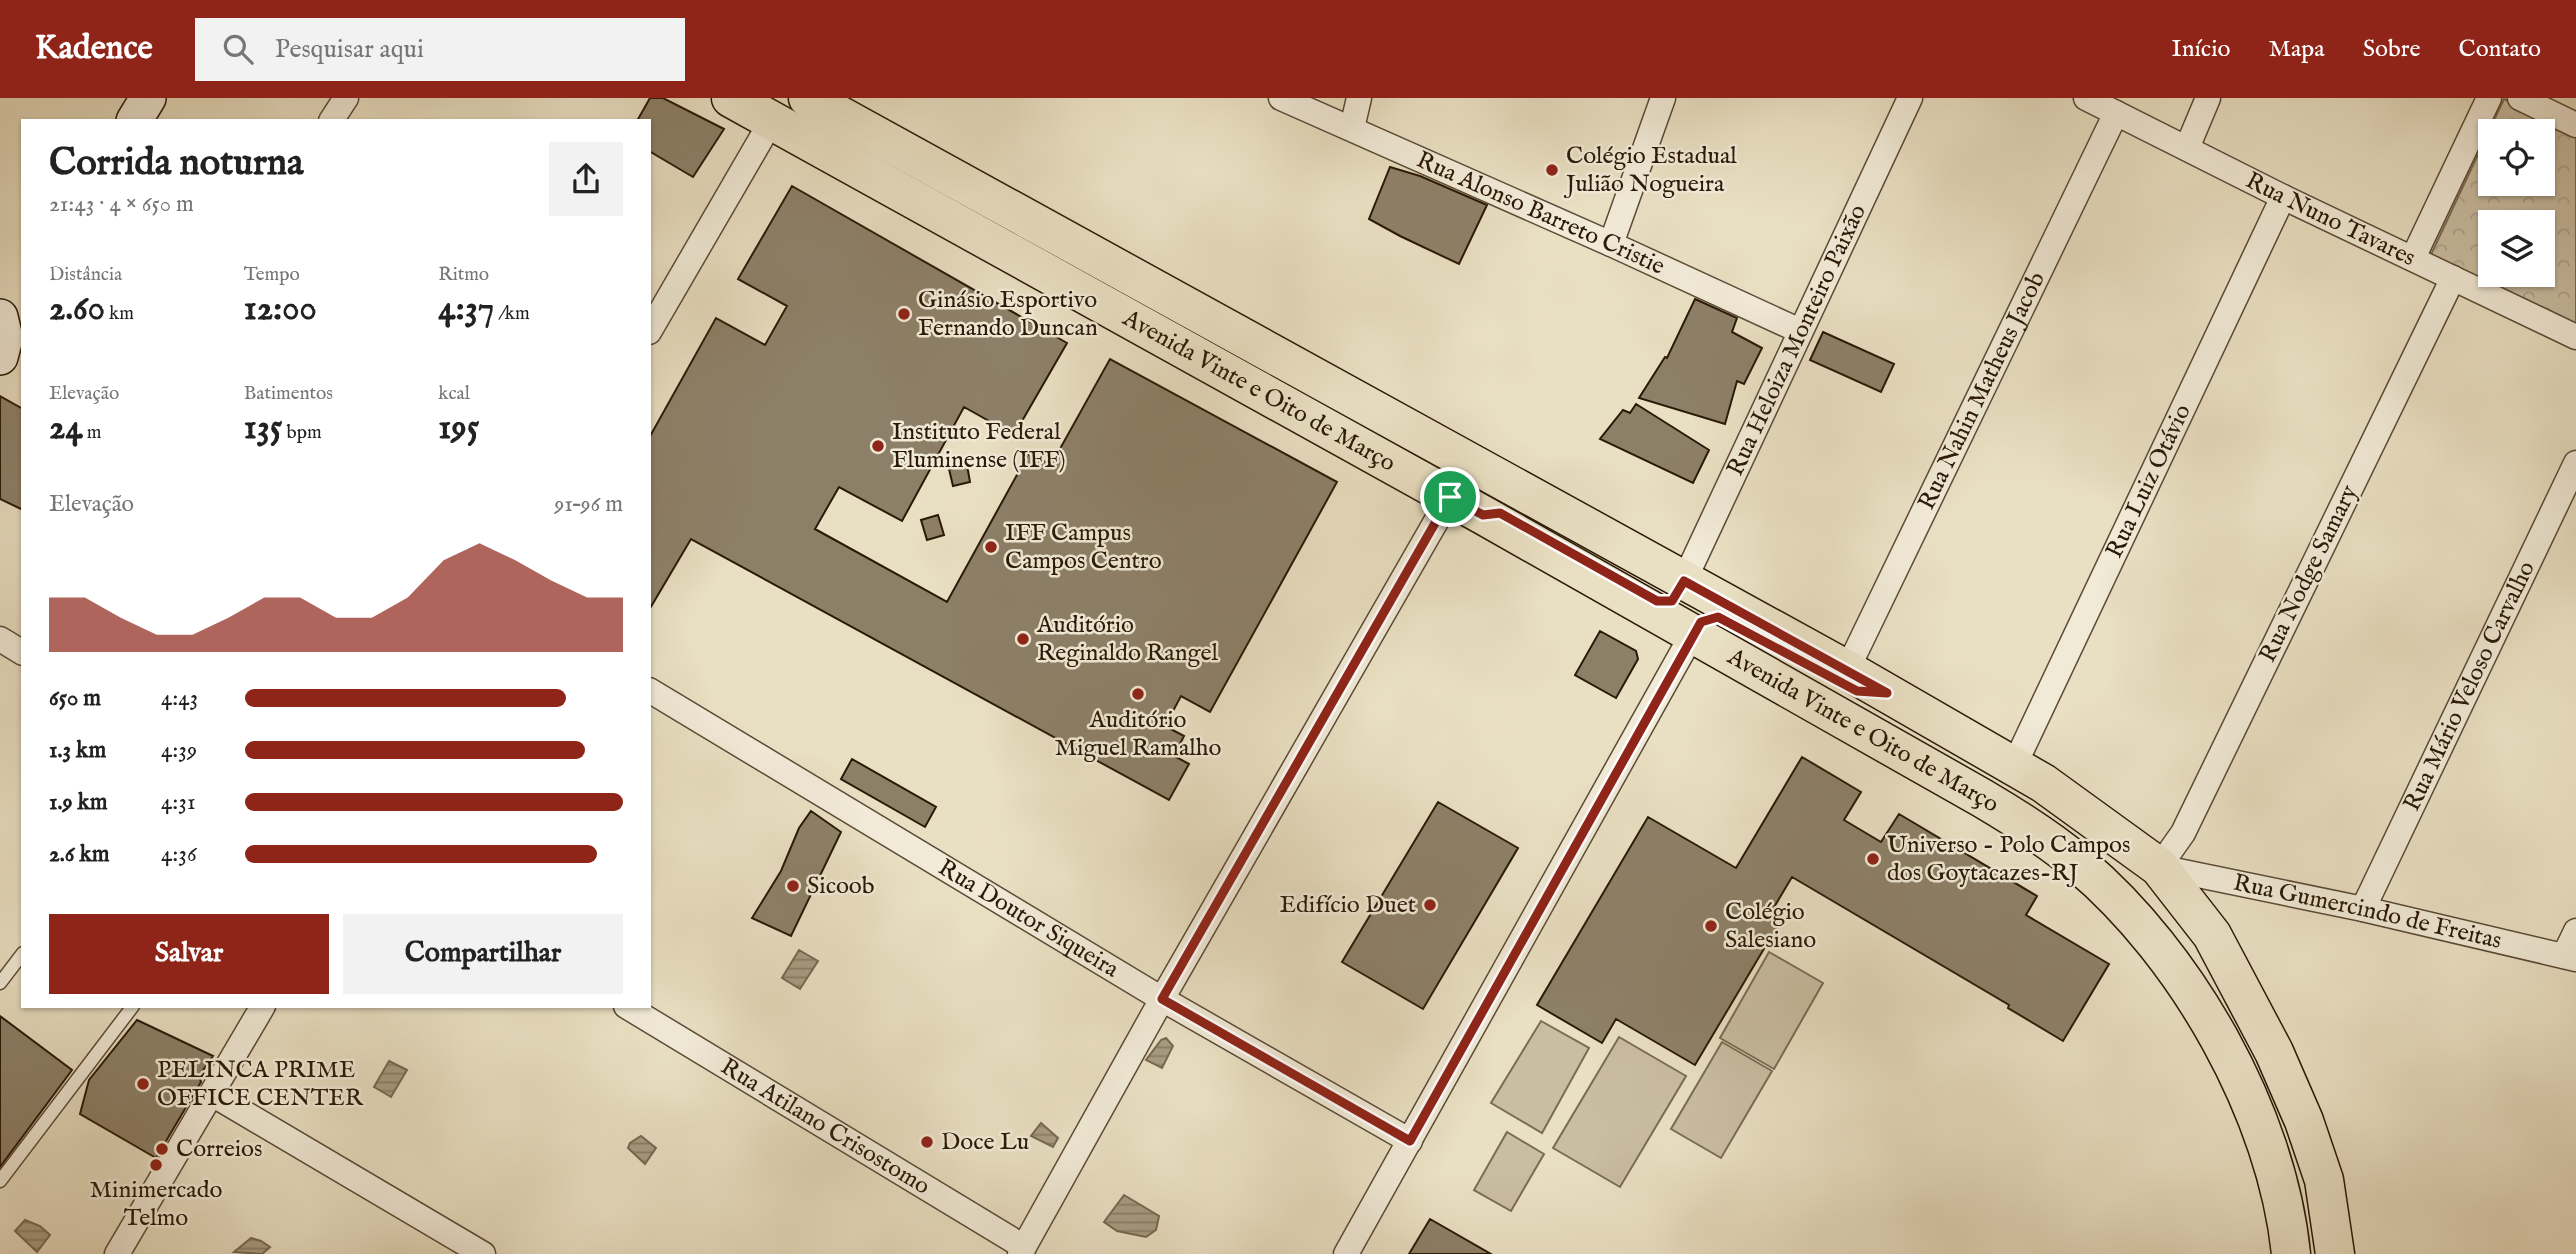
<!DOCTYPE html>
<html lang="pt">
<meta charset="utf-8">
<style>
body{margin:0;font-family:"IM FELL English",serif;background:#f2f2f2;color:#222;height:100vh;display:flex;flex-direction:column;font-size:26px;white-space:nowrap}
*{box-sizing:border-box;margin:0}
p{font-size:23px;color:#767676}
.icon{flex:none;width:38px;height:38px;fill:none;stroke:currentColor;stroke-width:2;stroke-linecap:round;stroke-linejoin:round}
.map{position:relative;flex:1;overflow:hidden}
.side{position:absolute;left:21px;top:21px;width:630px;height:889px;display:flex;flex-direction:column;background:#fff;border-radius:0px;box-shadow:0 2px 5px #0004}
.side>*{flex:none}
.tools{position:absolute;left:2478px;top:21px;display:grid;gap:14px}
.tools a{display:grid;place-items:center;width:77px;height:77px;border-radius:0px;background:#fff;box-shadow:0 2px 5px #0004;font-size:35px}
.pin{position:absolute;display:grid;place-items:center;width:60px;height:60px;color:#fff;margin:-30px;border:4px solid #fff;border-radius:50%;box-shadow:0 2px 7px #0007}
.round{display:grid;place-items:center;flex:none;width:74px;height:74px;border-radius:0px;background:#f2f2f2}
.summary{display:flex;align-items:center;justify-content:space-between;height:119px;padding:0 28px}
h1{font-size:38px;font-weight:700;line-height:52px}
.stats{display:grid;grid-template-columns:repeat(3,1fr);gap:10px;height:119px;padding:7px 28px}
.stats div{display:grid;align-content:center}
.stats b{font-size:35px;font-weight:700}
.stats small{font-size:19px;font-weight:400}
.stats p{font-size:19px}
.chart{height:196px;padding:14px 28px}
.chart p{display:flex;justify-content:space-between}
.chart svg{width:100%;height:126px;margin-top:7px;fill:#8f2418;opacity:.7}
.cta{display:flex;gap:14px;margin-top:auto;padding:14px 28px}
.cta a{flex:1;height:80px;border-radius:0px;background:#8f2418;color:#fff;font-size:28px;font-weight:700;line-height:80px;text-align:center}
.cta a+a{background:#f2f2f2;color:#222}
ul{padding:0 28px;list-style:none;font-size:23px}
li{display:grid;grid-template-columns:112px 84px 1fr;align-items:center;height:52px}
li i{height:18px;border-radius:9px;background:#8f2418}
header{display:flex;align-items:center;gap:42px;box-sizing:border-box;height:98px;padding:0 35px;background:#8f2418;color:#fff}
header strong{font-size:33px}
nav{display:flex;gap:38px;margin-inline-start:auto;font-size:24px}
.search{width:490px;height:63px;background:#f2f2f2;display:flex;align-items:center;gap:18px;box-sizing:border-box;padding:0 24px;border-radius:0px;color:#767676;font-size:26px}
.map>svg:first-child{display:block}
.green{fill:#c9bda2;stroke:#7a6b54;stroke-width:2}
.park{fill:url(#park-crowns);stroke:#7a6b54;stroke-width:2;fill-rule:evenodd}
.water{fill:url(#water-rules);stroke:#766851;stroke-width:2}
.building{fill:#8d8068;stroke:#2a1907;stroke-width:2}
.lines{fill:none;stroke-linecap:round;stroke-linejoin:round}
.service-casing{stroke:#5a4a36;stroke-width:15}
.minor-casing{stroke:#5a4a36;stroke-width:27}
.secondary-casing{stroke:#2a1907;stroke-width:38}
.primary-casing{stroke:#2a1907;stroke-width:41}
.service{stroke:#f1ead7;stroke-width:12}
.minor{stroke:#f1ead7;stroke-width:24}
.secondary{stroke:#f1ead7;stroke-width:35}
.primary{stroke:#e9dfc2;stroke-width:38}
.route-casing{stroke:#fff;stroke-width:14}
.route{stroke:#8f2418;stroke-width:9}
.poi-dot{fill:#8f2418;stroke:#f1ead7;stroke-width:2.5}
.labels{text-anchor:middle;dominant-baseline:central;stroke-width:5;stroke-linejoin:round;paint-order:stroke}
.poi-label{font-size:24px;fill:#2a1907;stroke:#f1ead7;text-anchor:start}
.street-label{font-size:24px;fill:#2a1907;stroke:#f1ead7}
</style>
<header>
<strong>Kadence</strong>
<div class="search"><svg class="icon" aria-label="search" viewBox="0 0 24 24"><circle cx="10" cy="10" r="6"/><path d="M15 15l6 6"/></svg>Pesquisar aqui</div>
<nav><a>Início</a><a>Mapa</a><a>Sobre</a><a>Contato</a></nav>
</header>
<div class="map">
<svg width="2576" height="1156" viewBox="0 0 2576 1156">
<defs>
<pattern id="park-crowns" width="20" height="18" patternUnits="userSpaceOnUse" patternTransform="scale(1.75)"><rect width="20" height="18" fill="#c9bda2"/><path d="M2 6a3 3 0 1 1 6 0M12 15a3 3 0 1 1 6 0" fill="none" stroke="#ada28a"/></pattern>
<pattern id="water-rules" width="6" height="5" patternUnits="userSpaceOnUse" patternTransform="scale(1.75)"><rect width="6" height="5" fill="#a89c82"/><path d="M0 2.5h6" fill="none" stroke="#897e68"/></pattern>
</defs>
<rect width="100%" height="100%" fill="#e9dfc2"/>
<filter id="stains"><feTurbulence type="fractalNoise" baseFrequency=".00286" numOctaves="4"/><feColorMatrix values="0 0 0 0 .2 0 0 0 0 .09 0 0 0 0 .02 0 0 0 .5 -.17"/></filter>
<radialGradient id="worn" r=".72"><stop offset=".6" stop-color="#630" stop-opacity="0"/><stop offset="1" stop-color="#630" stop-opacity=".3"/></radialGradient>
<path class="green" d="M1769,854L1823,885L1774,971L1720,940Z
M1541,923L1589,950L1542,1035L1491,1005Z
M1619,939L1686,978L1620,1089L1553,1050Z
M1722,944L1772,973L1721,1060L1671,1031Z
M1507,1034L1544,1056L1511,1113L1474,1092Z"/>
<path class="park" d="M2504,1L2576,35V231L2428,163ZM2490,33H2543V86H2490ZM2490,124H2543V177H2490Z"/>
<path class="water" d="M799,852L818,863L800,891L782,880Z
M1166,940L1173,948L1162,970L1146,962L1161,942Z
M389,963L407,972L391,999L374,989Z
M1041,1025L1058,1040L1053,1049L1031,1038Z
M641,1038L656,1050L645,1066L628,1050L630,1045Z
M1124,1097L1159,1118L1156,1132L1146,1139L1117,1133L1104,1124Z
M25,1122L40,1128L50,1137L37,1154L15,1133Z
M251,1140L261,1143L270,1149L262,1156L234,1154Z"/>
<path class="building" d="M650,0H663L724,31L693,79L649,53V23H637Z
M1390,69L1420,78L1487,107L1459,166L1400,138L1369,121Z
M792,88L1067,245L1014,337L964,309L902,423L839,389L815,431L947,504L1029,355L1051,367L1110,261L1337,384L1210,614L1181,598L1165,628L1184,638L1174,658L1189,666L1169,702L691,441L649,512V340L716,220L765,247L787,208L738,181Z
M1695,201L1737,220L1732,234L1762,250L1744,286L1737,283L1725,326L1639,300L1665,259L1667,260Z
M1823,234L1894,266L1881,294L1810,262Z
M0,298L23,311V412L0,401Z
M1636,306L1709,352L1693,385L1600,341L1623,312L1630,315Z
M967,367L970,384L953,388L949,371Z
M938,417L944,437L927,442L921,422Z
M1600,533L1636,553L1638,561L1616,600L1575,577Z
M1802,659L1861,694L1844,722L1881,744L1899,716L2037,798L2026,817L2109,866L2063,943L2008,910L2009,907L1792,779L1770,816L1781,822L1695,967L1616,921L1602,945L1537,907L1648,719L1736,770Z
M852,661L936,709L925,729L841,681Z
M1438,704L1518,750L1423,911L1342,864Z
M811,713L841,734L791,838L752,820L781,773L799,730Z
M0,918L72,972L0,1069Z
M137,922L213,958L199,978L201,984L156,1060L80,1016L89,982Z
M1430,1121L1491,1156H1409Z"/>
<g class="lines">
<defs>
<path id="service" d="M0,885L23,855
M0,1083L133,908"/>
<g id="minor">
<path id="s1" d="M1281,0L1611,146L1800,233"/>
<path id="s2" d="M2086,0L2283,99L2576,239"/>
<path d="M2520,0L2576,27"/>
<path d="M331,23L346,0"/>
<path d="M1352,30L1359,0"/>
<path d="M2187,50L2208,0"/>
<path d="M1611,146L1663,0"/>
<path d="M2413,160L2489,0"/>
<path id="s3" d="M2453,180L2183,735L2159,769L2363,811L2576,861"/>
<path d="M649,234L772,22"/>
<path id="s4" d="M1684,483L1910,0"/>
<path d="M0,541L23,555"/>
<path id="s5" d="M1847,572L2116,15"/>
<path id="s6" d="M649,592L1162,901L1410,1043"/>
<path id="s7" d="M2014,668L2283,99"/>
<path id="s8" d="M2363,811L2576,365"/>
<path d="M2564,858L2576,833"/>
<path id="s9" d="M626,908L1024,1149"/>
<path d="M212,996L483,1156"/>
<path d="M117,1156L263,908"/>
<path d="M1020,1156L1162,901L1450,399"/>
<path d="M1346,1156L1693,535"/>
</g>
<path id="secondary" d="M134,23L148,0
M0,219L5,240L0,259"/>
<g id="primary">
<path id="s10" d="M731,0L1483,417L1982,700C2016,720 2049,741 2079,766C2187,857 2277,1015 2291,1156"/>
<path d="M808,0L1847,572L2043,685L2159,769L2212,837L2274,954L2304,1023L2324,1082L2335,1156"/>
</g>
</defs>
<use href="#service" class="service-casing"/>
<use href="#minor" class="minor-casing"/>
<use href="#secondary" class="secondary-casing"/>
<use href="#primary" class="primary-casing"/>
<use href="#service" class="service"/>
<use href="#minor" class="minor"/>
<use href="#secondary" class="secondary"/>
<use href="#primary" class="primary"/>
</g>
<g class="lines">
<defs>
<path id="route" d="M1450,399L1483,417L1500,415L1657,503H1672L1684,483L1887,595L1857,593L1718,519L1701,524L1410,1043L1162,901Z"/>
</defs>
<use href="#route" class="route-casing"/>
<use href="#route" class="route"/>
</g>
<g class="poi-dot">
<circle cx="1552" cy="72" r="7"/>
<circle cx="904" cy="216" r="7"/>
<circle cx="878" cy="348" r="7"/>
<circle cx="991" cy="449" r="7"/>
<circle cx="1023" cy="541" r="7"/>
<circle cx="1138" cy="596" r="7"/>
<circle cx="1873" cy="761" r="7"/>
<circle cx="793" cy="788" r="7"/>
<circle cx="1430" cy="807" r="7"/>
<circle cx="1711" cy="828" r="7"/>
<circle cx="143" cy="986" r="7"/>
<circle cx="927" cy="1044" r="7"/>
<circle cx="162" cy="1051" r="7"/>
<circle cx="156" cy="1067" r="7"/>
</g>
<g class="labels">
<g class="poi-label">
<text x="1566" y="58">Colégio Estadual<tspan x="1566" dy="28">Julião Nogueira</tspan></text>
<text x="918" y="202">Ginásio Esportivo<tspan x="918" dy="28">Fernando Duncan</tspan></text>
<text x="892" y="334">Instituto Federal<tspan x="892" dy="28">Fluminense (IFF)</tspan></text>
<text x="1005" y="435">IFF Campus<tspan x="1005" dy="28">Campos Centro</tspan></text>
<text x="1037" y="527">Auditório<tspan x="1037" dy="28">Reginaldo Rangel</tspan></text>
<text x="1138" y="622" text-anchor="middle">Auditório<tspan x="1138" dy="28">Miguel Ramalho</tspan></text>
<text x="1887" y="747">Universo - Polo Campos<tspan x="1887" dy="28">dos Goytacazes-RJ</tspan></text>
<text x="807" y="788">Sicoob</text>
<text x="1416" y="807" text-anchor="end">Edifício Duet</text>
<text x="1725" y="814">Colégio<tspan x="1725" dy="28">Salesiano</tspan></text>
<text x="157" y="972">PELINCA PRIME<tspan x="157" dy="28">OFFICE CENTER</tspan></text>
<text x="941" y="1044">Doce Lu</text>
<text x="176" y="1051">Correios</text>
<text x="156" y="1092" text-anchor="middle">Minimercado<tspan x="156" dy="28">Telmo</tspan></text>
</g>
<g class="street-label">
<text stroke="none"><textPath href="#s1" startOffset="284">Rua Alonso Barreto Cristie</textPath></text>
<text stroke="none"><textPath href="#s2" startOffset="273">Rua Nuno Tavares</textPath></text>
<text stroke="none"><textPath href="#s4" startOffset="266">Rua Heloiza Monteiro Paixão</textPath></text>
<text stroke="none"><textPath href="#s10" startOffset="604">Avenida Vinte e Oito de Março</textPath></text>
<text stroke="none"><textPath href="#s5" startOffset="310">Rua Nahin Matheus Jacob</textPath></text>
<text stroke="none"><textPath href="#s7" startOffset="315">Rua Luiz Otávio</textPath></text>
<text transform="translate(2309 476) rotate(-64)">Rua Nodge Samary</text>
<text stroke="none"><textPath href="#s8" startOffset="247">Rua Mário Veloso Carvalho</textPath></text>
<text stroke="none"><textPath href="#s10" startOffset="1297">Avenida Vinte e Oito de Março</textPath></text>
<text stroke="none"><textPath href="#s3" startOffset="872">Rua Gumercindo de Freitas</textPath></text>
<text stroke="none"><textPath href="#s6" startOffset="443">Rua Doutor Siqueira</textPath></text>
<text stroke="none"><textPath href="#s9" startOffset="233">Rua Atilano Crisostomo</textPath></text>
</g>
</g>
<rect width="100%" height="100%" filter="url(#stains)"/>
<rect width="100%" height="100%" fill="url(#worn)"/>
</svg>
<div class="tools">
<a><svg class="icon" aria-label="locate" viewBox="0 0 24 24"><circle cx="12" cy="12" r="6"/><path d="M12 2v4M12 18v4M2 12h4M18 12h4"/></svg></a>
<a><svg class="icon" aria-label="layers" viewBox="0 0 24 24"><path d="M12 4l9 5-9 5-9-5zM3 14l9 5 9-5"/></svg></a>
</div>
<div class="pin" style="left:1450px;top:399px;background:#1e9e55"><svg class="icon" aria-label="arrive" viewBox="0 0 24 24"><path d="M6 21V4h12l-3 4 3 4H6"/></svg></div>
<section class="side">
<div class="summary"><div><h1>Corrida noturna</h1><p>21:43 · 4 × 650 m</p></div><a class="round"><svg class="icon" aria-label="share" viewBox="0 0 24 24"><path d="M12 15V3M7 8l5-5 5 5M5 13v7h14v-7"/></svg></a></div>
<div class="stats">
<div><p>Distância</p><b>2.60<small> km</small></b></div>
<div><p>Tempo</p><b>12:00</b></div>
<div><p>Ritmo</p><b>4:37<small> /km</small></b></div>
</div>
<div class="stats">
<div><p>Elevação</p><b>24<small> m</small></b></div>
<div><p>Batimentos</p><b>135<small> bpm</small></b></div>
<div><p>kcal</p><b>195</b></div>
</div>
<div class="chart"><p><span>Elevação</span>91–96 m</p>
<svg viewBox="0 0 160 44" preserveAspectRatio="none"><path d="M0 44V25L10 25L20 32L30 38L40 38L50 32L60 25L70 25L80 32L90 32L100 25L110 12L120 6L130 12L140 19L150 25L160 25V44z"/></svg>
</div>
<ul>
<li><b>650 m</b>4:43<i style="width:85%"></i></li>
<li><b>1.3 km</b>4:39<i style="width:90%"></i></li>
<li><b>1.9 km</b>4:31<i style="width:100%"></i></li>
<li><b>2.6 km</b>4:36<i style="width:93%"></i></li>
</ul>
<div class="cta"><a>Salvar</a><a>Compartilhar</a></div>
</section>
</div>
